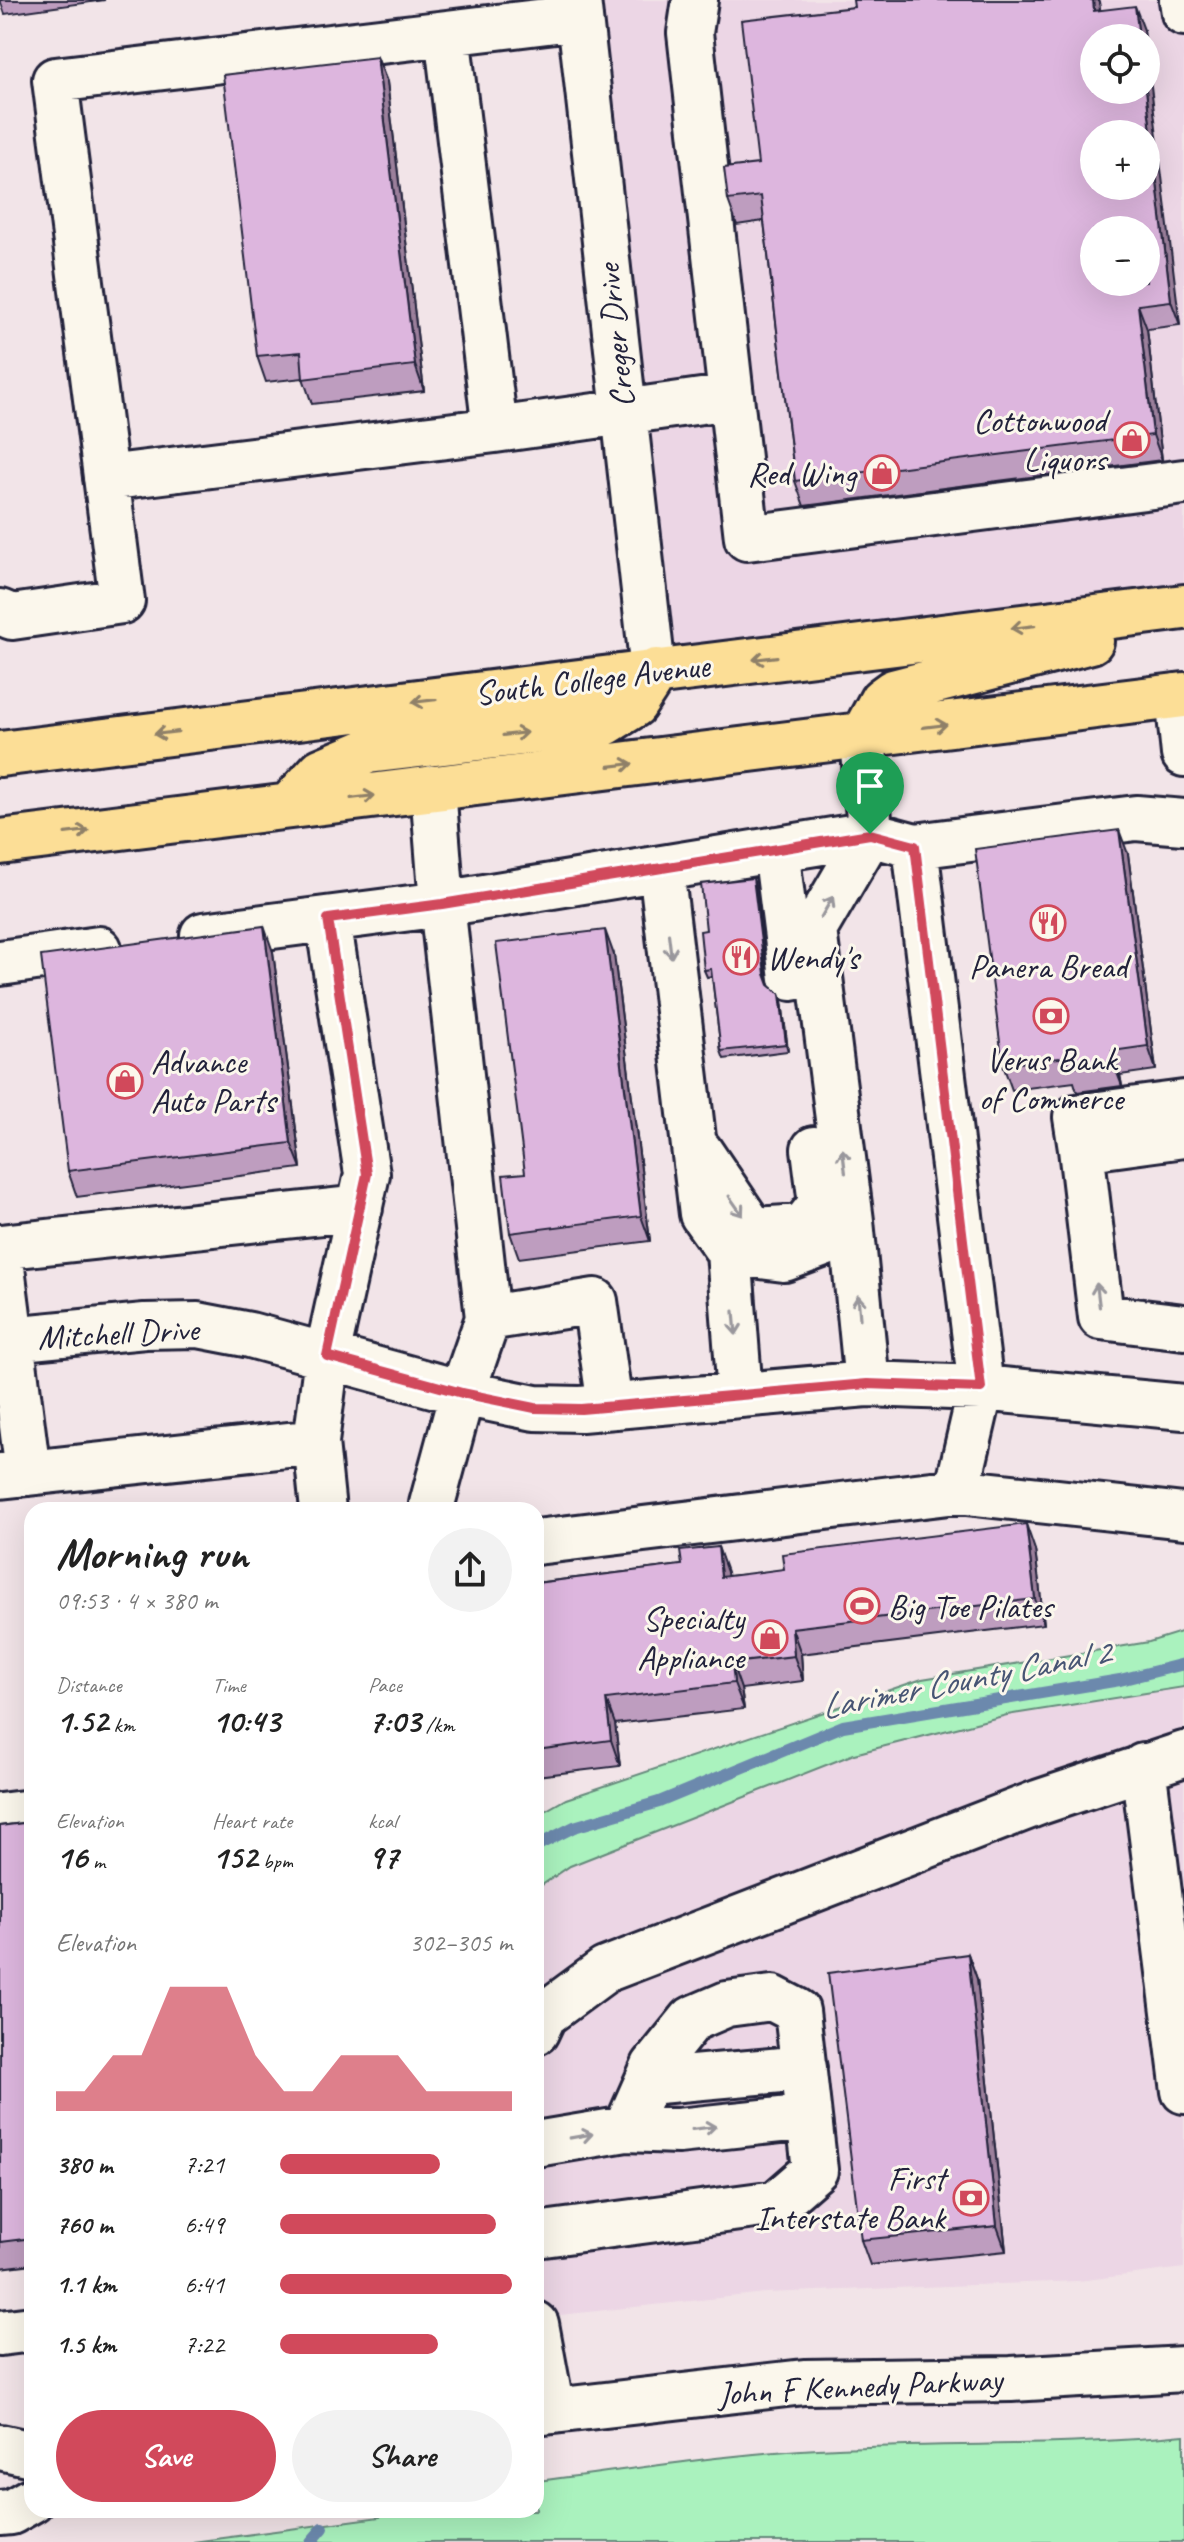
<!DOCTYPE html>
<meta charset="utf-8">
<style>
body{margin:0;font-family:Caveat,sans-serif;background:#f2f2f2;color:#222;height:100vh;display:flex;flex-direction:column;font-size:30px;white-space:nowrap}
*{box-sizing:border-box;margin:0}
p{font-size:26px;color:#767676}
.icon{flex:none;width:44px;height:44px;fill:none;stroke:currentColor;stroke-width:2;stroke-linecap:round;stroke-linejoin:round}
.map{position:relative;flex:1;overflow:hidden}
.side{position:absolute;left:24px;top:1502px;width:520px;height:1016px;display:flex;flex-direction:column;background:#fff;border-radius:24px;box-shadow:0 8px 32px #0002}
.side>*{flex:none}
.tools{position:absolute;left:1080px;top:24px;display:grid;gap:16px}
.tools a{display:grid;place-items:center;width:80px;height:80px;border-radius:50%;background:#fff;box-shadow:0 8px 32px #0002;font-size:40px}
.pin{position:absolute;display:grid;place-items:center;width:68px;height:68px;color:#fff;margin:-82px -34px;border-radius:50% 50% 50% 0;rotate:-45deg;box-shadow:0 0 8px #0007}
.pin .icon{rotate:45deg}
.round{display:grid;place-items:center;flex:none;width:84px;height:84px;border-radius:42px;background:#f2f2f2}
.overview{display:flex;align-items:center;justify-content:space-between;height:136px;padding:0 32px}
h1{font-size:44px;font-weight:800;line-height:60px}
.metrics{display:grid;grid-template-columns:repeat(3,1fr);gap:12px;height:136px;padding:8px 32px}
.metrics div{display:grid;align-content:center}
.metrics b{font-size:34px;font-weight:800}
.metrics small{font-size:22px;font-weight:400}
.metrics p{font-size:22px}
.chart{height:224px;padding:16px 32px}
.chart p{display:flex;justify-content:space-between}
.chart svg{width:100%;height:144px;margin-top:8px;fill:#d1495b;opacity:.7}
.cta{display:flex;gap:16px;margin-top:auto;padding:16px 32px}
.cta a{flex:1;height:92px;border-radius:48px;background:#d1495b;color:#fff;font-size:32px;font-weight:800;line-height:92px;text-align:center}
.cta a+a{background:#f2f2f2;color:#222}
ul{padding:0 32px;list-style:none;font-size:26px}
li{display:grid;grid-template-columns:128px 96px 1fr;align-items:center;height:60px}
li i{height:20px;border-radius:10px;background:#d1495b}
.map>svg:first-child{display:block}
.built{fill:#ecd6e5;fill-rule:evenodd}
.grass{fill:#aaf2be;stroke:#668a7c;stroke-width:2}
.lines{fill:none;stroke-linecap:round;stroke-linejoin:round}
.stream{stroke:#6c89ad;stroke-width:12}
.minor-casing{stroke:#22223b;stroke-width:50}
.highway-casing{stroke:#22223b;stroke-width:50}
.minor{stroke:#fbf7ec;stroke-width:44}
.highway{stroke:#fcde96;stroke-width:44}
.wall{fill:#be9dbf;stroke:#22223b;stroke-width:2}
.shaded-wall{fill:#9b7f9b;stroke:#22223b;stroke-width:2}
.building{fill:#ddb6de;stroke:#22223b;stroke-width:2;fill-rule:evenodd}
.oneway{stroke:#8f8068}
.oneway2{stroke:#99979c}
.route-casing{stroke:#fff;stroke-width:16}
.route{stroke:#d1495b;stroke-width:10}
.labels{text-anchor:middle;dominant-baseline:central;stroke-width:6;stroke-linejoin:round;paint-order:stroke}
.street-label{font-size:34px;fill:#22223b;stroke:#fbf7ec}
.poi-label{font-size:34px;fill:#22223b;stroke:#fbf7ec;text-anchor:end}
.water-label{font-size:36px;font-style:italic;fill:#475574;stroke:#fbf7ec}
</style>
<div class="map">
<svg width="1184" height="2542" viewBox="0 0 1184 2542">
<rect width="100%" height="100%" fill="#f2e4e8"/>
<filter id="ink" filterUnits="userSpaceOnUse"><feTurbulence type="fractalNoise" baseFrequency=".0125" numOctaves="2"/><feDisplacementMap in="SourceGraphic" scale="16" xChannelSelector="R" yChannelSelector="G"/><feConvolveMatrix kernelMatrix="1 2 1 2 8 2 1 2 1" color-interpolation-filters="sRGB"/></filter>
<g filter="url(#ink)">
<path class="built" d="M578,0H1184V607L653,671ZM1094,38H1146V90H1094ZM1094,134H1146V186H1094ZM1094,230H1146V282H1094Z
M1184,1687V2268L1078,2281L765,2293L560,2315L536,2319V1889L570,1866L854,1754L1007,1715Z"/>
<path class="grass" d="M1184,1631V1687L1007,1715L854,1754L570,1866L536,1889V1816L566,1799L922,1679L1149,1642Z
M1184,2435V2542H193L380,2517L379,2510H536V2481C636,2469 737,2452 838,2448C954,2443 1069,2447 1184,2435Z"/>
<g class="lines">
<path class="stream" d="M536,1846L574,1827L659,1802L843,1726L1120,1680L1184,1664
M311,2542L323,2528"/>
<defs>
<path id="minor" d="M578,0L653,671
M695,0L690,33L747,538L1184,482
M1182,0L1184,13
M447,33L495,430
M106,478L495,430L730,397
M0,612L12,617L122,601L55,80L580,17
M1178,696L1184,754
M433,788L442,904L870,834L863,735
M915,846L981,1388L957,1491
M776,849L792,978
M661,868L702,1214L729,1252L784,1259L832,1241L851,1221L814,930L870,834L915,846L1136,818L1184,822
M203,935L442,904L488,1318L462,1393L432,1504L434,1510
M0,963L99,949
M1184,1135L1081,1149L1101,1317L1184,1327
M1081,1149L1076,1117L1184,1103
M699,1150L753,1230L803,1227L821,1204L814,1149
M851,1221L867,1384
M0,1247L360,1208
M0,1252L28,1473
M729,1252L740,1394
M488,1318L595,1301L610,1406
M0,1340L145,1326L198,1325L250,1335L462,1393L535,1408L581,1409L867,1384L981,1388L1184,1407
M316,1442L327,1356L367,1174L328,919
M0,1476L316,1442L323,1510
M536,1542L957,1491L1184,1516
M1143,1766L1184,2091
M0,1816L32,1812
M536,2032L544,2015L605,1970L1040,1802L1184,1754
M647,2082L804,2068
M536,2144L626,2129L678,2131L809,2117
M536,2235L777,2203L815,2170L797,2011L772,1998L727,2004L692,2019L654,2066L626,2129
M536,2324L552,2411
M0,2333L32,2329
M536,2413L804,2382L1011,2379L1184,2369
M0,2447L32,2454
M0,2513L11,2512L32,2500"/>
<path id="highway" d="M863,735L882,700L893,692L1091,641
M0,754L1184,607
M289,806L321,771L368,751L605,723L634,705L656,671
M0,842L1184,695"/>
</defs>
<use href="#minor" class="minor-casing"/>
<use href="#highway" class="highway-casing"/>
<use href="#minor" class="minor"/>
<use href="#highway" class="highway"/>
</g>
<path class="wall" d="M0,0H105L5,14Z
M1099,2L1100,10L1144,30L1146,90L1180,325L1147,329L1162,460L804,506L795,481L764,221L737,225L728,200L758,164Z
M377,57L387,82L424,391L312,404L303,378L266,382L257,356Z
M1128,854L1156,1070L1120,1075L1122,1086L1077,1092L1074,1082L1012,1090L1003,1065Z
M755,885L767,980L769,985L780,994L782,1001L788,1051L724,1059L721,1051L712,976L707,977L704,970L706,930Z
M273,952L301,1168L77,1197L68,1171Z
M614,955L650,1241L519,1258L510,1233L525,1173Z
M718,1547L727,1576L1035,1550L1044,1624L801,1654L803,1681L741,1689L744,1709L615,1724L620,1766L536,1776V1583L682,1565Z
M32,1822V2264L0,2268V1826Z
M968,1954L977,1979L1006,2251L870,2265L861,2240Z"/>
<path class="shaded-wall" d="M1093,0H1098L1099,2L1103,35L1094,11Z
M1135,6L1144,30L1145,38H1139Z
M1146,45L1180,325L1171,301L1146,90Z
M377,57L387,82L424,391L415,365Z
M1138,305L1147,329L1162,460L1153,435Z
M1119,830L1128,854L1156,1070L1148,1046Z
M753,878L755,885L767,981L765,974Z
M264,926L273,952L301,1168L291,1143Z
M605,930L614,955L650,1241L641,1216Z
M780,994L782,1001L788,1051L786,1044Z
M1112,1051L1120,1075L1122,1086L1113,1062Z
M1026,1524L1035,1550L1044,1624L1035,1599Z
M718,1547L727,1572L731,1602L721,1577Z
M792,1628L801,1654L803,1681L794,1656Z
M732,1663L741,1689L744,1709L734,1683Z
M606,1699L615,1724L620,1766L611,1740Z
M968,1954L977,1979L1006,2251L997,2226Z"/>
<path class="building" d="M853,0H1093L1094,11L1135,6L1139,38H1094V90H1146L1171,301L1138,305L1153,435L795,481L761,196L728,200L724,168L758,164L741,20L854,7ZM1094,134H1146V186H1094ZM1094,230H1146V282H1094Z
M377,57L415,365L303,379L301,352L257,356L223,75Z
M1119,830L1148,1046L1112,1051L1113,1062L1068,1067L1067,1057L1003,1065L975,849Z
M753,878L765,974L769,985L780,994L786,1044L721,1051L711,969L704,970L700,931L706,930L701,884Z
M264,926L291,1143L68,1171L41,956Z
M605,930L641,1216L510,1233L503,1175L525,1173L496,943Z
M1026,1524L1035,1599L792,1628L794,1656L732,1663L734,1683L606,1699L611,1740L536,1750V1583L682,1565L680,1551L718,1547L721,1577L784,1569L782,1554Z
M32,1822V2238L0,2242V1826Z
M968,1954L997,2226L861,2240L828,1973Z"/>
<defs><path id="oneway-shaft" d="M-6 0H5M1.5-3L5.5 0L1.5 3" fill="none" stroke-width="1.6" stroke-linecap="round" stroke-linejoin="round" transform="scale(2)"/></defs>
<g class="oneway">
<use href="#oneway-shaft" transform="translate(1023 627) rotate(173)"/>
<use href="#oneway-shaft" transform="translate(765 658) rotate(173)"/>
<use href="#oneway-shaft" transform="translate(424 701) rotate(173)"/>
<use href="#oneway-shaft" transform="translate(935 726) rotate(-7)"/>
<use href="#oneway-shaft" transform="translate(166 733) rotate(173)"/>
<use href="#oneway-shaft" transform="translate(515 734) rotate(-7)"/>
<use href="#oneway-shaft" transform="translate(621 765) rotate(-7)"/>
<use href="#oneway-shaft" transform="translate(363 797) rotate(-7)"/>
<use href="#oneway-shaft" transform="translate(77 832) rotate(-7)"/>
</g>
<g class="oneway2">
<use href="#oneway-shaft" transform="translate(827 907) rotate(-60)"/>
<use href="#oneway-shaft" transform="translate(670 946) rotate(83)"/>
<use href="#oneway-shaft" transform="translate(844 1161) rotate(-97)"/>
<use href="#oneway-shaft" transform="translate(736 1206) rotate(55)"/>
<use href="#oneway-shaft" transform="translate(1098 1295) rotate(-97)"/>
<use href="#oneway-shaft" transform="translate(859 1307) rotate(-95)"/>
<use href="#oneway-shaft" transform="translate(735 1323) rotate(85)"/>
<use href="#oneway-shaft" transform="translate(704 2128) rotate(-7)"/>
<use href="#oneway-shaft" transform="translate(581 2136) rotate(-10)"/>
</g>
</g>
<g class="lines" filter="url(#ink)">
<defs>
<path id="route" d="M870,834L915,846L981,1388L867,1384L581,1409L535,1408L462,1393L327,1356L367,1174L328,919L442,904Z"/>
</defs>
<use href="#route" class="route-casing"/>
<use href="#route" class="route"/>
</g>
<defs>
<symbol id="shop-ring" viewBox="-11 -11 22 22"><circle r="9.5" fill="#fbf7ec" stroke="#d1495b" stroke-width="1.5"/><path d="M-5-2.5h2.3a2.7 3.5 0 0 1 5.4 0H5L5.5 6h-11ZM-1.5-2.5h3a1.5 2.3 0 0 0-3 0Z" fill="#d1495b"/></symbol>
<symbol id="restaurant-ring" viewBox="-11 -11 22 22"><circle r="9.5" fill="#fbf7ec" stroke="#d1495b" stroke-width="1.5"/><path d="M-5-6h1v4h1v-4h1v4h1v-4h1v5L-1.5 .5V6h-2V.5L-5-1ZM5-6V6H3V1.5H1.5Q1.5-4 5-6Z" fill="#d1495b"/></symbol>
<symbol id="bank-ring" viewBox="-11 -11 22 22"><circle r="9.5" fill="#fbf7ec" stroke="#d1495b" stroke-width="1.5"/><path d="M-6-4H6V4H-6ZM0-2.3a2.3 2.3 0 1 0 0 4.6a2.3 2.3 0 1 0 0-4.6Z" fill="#d1495b"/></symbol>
<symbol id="stadium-ring" viewBox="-11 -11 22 22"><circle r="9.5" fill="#fbf7ec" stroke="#d1495b" stroke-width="1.5"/><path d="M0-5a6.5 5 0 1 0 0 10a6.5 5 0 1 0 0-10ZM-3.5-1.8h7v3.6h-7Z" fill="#d1495b"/></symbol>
</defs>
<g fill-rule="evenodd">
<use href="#shop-ring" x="1112" y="420" width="40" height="40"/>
<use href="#shop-ring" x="862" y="453" width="40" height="40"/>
<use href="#restaurant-ring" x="1028" y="903" width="40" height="40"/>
<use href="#restaurant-ring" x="721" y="937" width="40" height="40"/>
<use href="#bank-ring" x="1031" y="996" width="40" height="40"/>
<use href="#shop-ring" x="105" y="1061" width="40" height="40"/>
<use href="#stadium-ring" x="842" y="1586" width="40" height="40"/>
<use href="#shop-ring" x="750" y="1618" width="40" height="40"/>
<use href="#bank-ring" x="951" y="2178" width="40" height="40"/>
</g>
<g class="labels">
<g class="street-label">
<text transform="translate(615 336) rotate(-96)">Creger Drive</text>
<text transform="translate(592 679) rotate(-7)">South College Avenue</text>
<text transform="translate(118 1333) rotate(-3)">Mitchell Drive</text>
<text transform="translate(860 2386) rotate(-3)">John F Kennedy Parkway</text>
</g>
<g class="poi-label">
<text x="1106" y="420">Cottonwood<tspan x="1106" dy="39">Liquors</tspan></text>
<text x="856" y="473">Red Wing</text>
<text x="767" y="957" text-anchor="start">Wendy's</text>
<text x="1048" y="966" text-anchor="middle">Panera Bread</text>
<text x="1051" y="1059" text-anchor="middle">Verus Bank<tspan x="1051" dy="39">of Commerce</tspan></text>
<text x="151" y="1061" text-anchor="start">Advance<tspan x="151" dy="39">Auto Parts</tspan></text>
<text x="888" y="1606" text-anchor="start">Big Toe Pilates</text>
<text x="744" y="1618">Specialty<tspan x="744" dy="39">Appliance</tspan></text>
<text x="945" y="2178">First<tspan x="945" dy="39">Interstate Bank</tspan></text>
</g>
<g class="water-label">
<text transform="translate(965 1679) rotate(-11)">Larimer County Canal 2</text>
</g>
</g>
</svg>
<div class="tools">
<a><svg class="icon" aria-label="locate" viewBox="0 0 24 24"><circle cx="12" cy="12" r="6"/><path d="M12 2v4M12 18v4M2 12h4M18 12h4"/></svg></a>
<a>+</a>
<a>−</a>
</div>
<div class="pin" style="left:870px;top:834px;background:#1e9e55"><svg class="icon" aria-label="arrive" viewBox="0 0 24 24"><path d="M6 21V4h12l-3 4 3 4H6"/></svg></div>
<section class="side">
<div class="overview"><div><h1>Morning run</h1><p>09:53 · 4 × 380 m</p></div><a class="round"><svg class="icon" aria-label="share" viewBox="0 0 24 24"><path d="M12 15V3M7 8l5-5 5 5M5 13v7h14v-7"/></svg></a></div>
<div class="metrics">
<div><p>Distance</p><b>1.52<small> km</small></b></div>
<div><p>Time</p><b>10:43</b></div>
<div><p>Pace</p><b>7:03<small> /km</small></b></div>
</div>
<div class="metrics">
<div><p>Elevation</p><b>16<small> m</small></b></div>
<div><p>Heart rate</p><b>152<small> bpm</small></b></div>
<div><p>kcal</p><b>97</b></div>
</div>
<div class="chart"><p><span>Elevation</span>302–305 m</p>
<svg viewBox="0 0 160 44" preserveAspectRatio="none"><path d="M0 44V38L10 38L20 27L30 27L40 6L50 6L60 6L70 27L80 38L90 38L100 27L110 27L120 27L130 38L140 38L150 38L160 38V44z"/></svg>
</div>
<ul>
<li><b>380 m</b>7:21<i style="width:69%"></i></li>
<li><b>760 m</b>6:49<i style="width:93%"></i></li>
<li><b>1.1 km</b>6:41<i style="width:100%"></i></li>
<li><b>1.5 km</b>7:22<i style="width:68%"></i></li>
</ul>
<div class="cta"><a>Save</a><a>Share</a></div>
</section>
</div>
